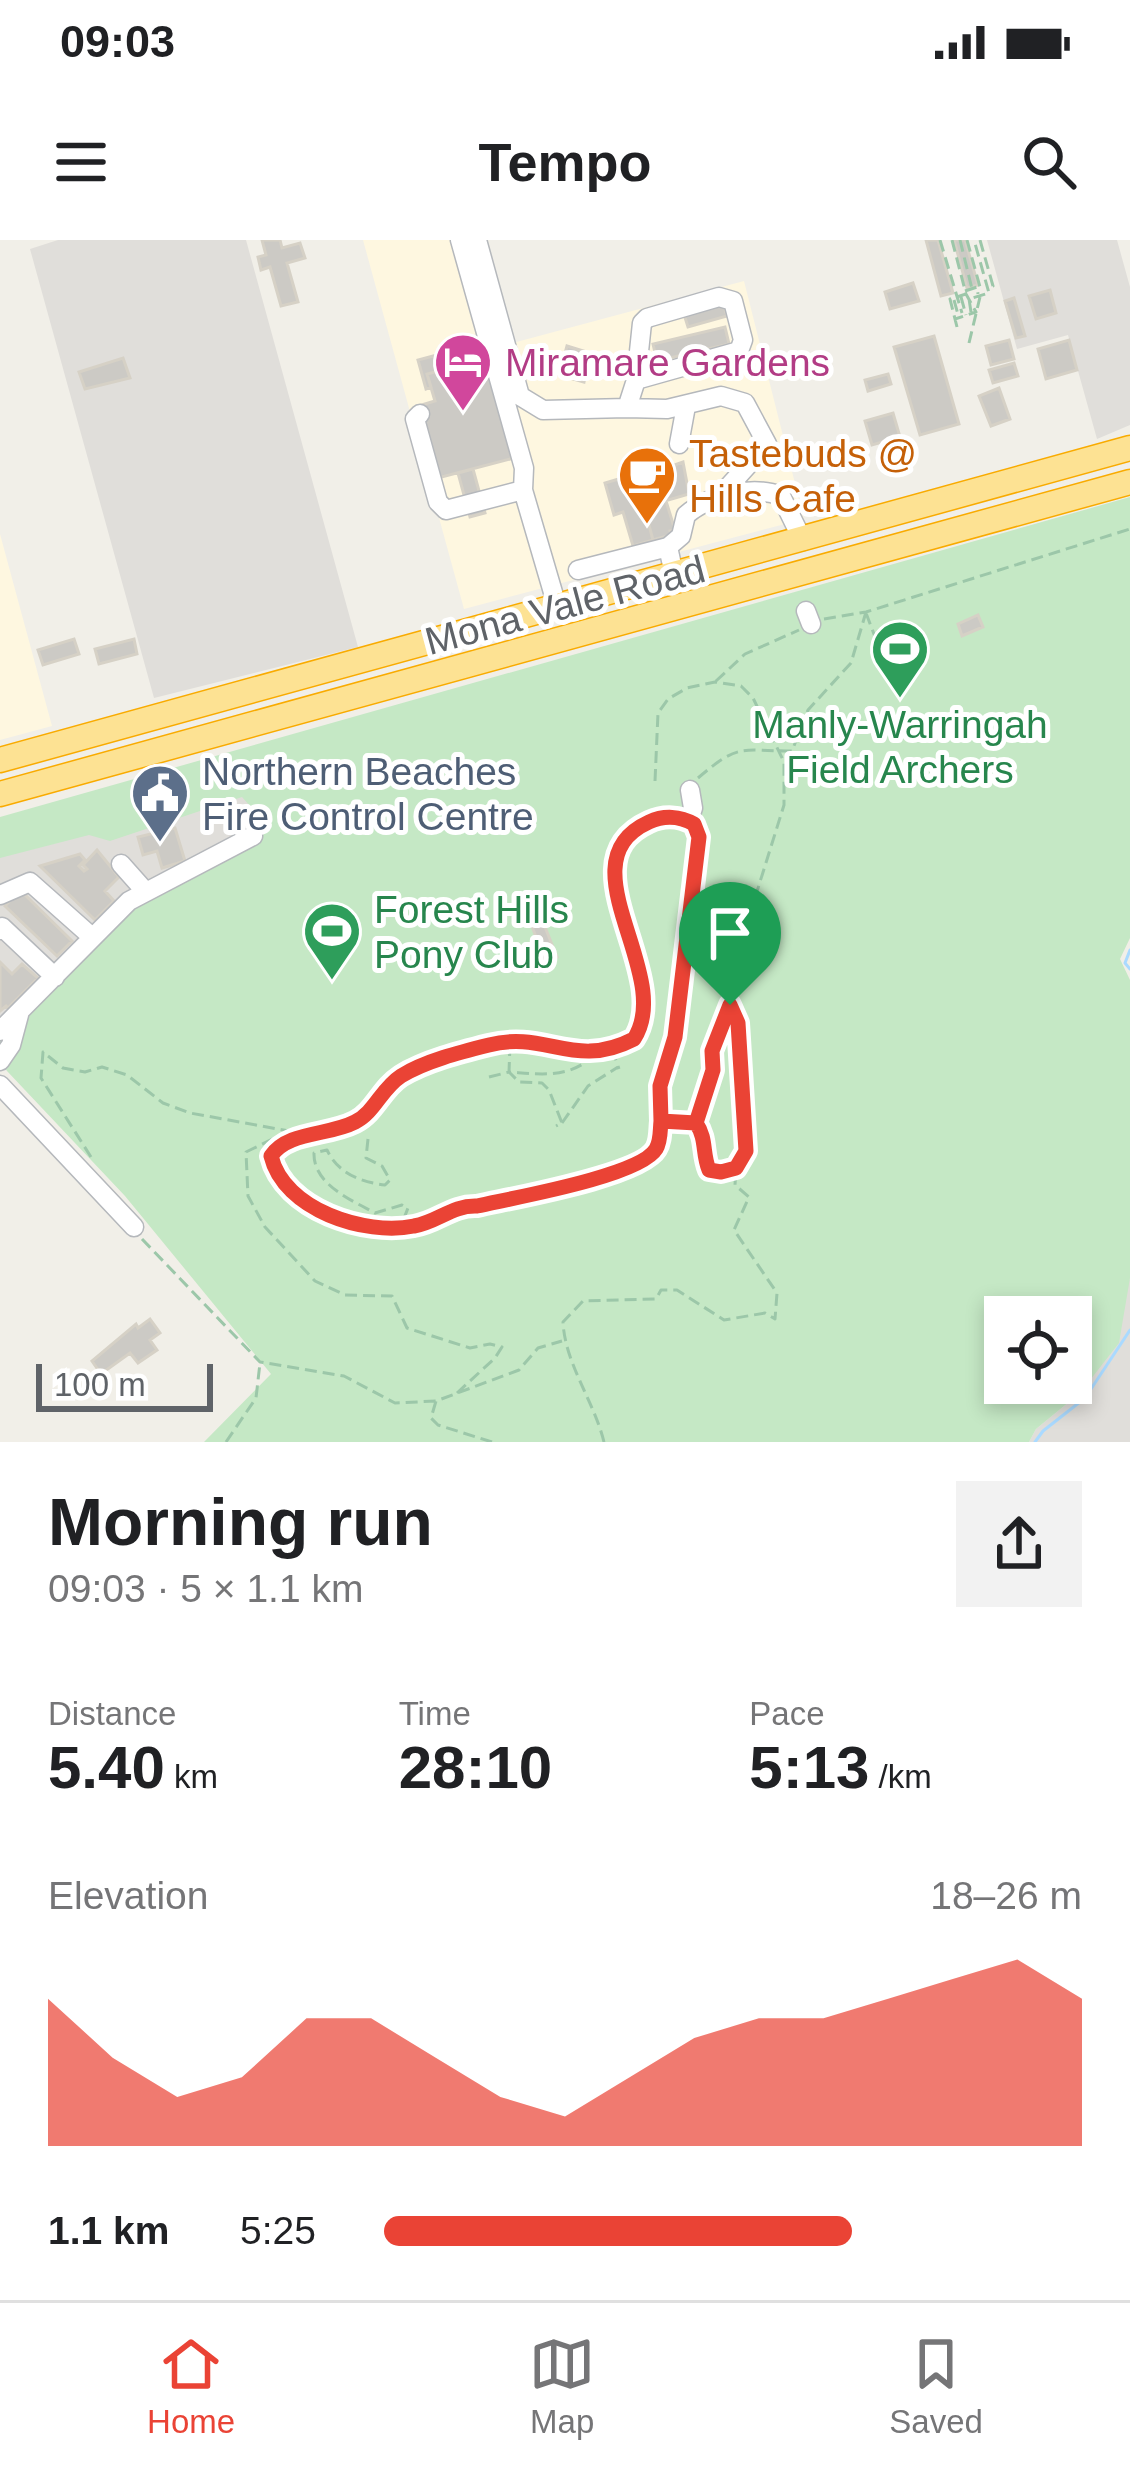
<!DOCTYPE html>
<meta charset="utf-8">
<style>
body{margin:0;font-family:Arial,sans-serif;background:#f2f2f2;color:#202124;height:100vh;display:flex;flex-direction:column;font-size:45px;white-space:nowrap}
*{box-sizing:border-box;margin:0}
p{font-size:39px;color:#757577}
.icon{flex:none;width:66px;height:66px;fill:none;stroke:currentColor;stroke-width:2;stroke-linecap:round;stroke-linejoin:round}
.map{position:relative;height:1202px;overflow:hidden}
.sheet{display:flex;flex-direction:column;background:#fff;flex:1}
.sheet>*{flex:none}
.controls{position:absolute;left:984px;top:1056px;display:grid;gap:24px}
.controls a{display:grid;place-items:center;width:108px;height:108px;border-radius:0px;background:#fff;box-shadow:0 6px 18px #0003;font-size:60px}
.scale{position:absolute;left:36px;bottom:30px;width:177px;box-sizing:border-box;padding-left:12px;border:6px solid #5f6368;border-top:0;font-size:33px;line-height:42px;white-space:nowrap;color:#5f6368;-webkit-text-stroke:9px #fff;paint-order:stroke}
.pin{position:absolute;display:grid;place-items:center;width:102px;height:102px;color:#fff;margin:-123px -51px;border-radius:50% 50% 50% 0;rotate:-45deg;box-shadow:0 0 12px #0007}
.pin .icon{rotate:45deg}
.round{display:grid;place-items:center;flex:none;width:126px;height:126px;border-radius:0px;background:#f2f2f2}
.overview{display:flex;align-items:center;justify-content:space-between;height:204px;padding:0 48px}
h1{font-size:66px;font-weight:700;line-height:90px}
.figures{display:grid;grid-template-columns:repeat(3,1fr);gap:18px;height:204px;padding:12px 48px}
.figures div{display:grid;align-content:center}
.figures b{font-size:60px;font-weight:700}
.figures small{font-size:33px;font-weight:400}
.figures p{font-size:33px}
.chart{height:336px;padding:24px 48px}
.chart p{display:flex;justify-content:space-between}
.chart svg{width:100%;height:216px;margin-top:12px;fill:#ea4335;opacity:.7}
ul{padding:0 48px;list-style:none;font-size:39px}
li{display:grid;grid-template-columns:192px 144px 1fr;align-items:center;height:90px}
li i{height:30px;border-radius:15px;background:#ea4335}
.status{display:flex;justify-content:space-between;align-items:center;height:84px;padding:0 60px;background:#fff;direction:ltr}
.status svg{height:33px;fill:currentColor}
header{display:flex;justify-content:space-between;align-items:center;height:156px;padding:0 48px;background:#fff;font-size:54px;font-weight:700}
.menu{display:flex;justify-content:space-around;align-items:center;height:168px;border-top:3px solid #e0e0e0;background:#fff;font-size:33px;color:#757577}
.menu a{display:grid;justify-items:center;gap:6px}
.menu .on{color:#ea4335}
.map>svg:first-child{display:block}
.commercial{fill:#fef7e0}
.industrial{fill:#e0deda}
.green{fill:#c5e8c5;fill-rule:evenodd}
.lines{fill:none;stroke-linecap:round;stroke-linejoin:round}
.stream{stroke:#aadaff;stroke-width:3}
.building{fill:#cccac5;stroke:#d6d1c6;stroke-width:3}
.minor-casing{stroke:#b5b8bc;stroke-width:21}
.highway-casing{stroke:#f9ab00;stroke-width:27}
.path{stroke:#9cc7a9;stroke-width:3;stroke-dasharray:12 6;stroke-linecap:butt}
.minor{stroke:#fff;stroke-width:18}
.highway{stroke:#fde293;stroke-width:24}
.route-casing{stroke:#fff;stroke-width:24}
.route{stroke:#ea4335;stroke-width:15}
.labels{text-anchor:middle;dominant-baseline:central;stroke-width:10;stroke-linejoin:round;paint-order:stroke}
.hotel-label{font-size:39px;fill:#b23c85;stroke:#fff;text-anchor:start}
.food-label{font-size:39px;fill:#c56008;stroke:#fff;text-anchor:start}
.street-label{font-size:39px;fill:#5f6368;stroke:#fff}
.leisure-label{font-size:39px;fill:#27864d;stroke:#fff}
.service-label{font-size:39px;fill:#4e5e75;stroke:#fff;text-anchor:start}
</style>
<div class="status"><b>09:03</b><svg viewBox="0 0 49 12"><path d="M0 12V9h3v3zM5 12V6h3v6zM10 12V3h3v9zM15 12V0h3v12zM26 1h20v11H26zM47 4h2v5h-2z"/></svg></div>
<header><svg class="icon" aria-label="menu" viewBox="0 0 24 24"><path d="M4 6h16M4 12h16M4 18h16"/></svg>Tempo<svg class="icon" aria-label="search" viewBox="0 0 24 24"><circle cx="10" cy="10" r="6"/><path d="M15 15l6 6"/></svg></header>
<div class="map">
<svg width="1130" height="1202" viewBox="0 0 1130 1202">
<rect width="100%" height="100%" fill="#f1efe8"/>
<path class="commercial" d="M363,0H469L498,107L744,41L804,279L464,369Z
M0,294L52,486L0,500Z"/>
<path class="industrial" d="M58,0H246L358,407L154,458L30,9Z
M987,0H1117L1130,47V185L1097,199L1068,95L1017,109Z
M238,519L255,585L121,656L0,779V584Z
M1130,1038V1202H1029L1036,1189L1080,1153Z"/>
<path class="green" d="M1130,257V698L1120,719L1130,740V1038L1119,1103L1080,1153L1036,1189L1029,1202H204L271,1134L125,956L7,831L0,821V779L121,656L254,585L250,566L242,557L110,601L89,595L0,618V577ZM1005,1077H1071V1143H1005Z"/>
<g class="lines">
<path class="stream" d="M1130,710L1125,723L1130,729
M1035,1202L1043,1191L1085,1158L1130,1090"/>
</g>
<path class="building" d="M262,0H280L282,8L300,3L305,18L287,23L298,62L281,66L270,27L261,30L258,17L266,15Z
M926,0H938L953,53L941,56Z
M954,0H965L978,45L967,48Z
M913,43L919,61L890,69L885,52Z
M1050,50L1056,73L1036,79L1029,56Z
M1014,58L1025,96L1016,98L1005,61Z
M723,61L727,76L688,87L683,71Z
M725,87L729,104L657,121L653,104Z
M934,96L959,184L920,195L894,107Z
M1009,100L1014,119L991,125L986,106Z
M1069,100L1077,130L1046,139L1038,109Z
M474,105L435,118L439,131L427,134L431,147L426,149L418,120Z
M483,105L514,218L438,238L418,166L435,161L427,134L439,131L435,118Z
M567,106L590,113L584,142L559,135Z
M123,118L130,138L85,149L79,132Z
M1014,123L1018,136L993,143L989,130Z
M888,134L891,144L868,151L865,140Z
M999,148L1010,179L991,186L979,156Z
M893,173L900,197L872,205L865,181Z
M683,222L689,254L644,267L653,300L633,306L623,272L614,275L605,243L639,233L640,237Z
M473,229L485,273L470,277L458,233Z
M666,261L675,290L670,291L671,295L653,300L644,267Z
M978,375L983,387L962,396L958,384Z
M74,399L79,414L43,425L38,410Z
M134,399L137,414L99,424L95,409Z
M175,588L185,621L162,628L157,611L143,615L138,597Z
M97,610L119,637L105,651L114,661L95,680L40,626L80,614L85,620L79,626L84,631L87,629L83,625Z
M20,650L72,701L57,716L5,666Z
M541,677L557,717L545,721L530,681Z
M0,722L12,734L22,724L38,738L8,768L6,766L0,771Z
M150,1079L160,1093L150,1100L157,1110L138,1123L130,1113L101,1134L92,1121L136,1084L138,1088Z"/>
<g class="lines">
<defs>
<path id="minor" d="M460,0L524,228L523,250L557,366
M477,0L520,156L543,170L627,168L636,140L642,83L647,78L719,57L733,61L743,100L739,111L636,140
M627,168L667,169L721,156L745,163L767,204L729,246L727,253
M420,174L415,179L438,262L446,270L523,250
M679,204L686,166
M578,330L668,307
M674,334L668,307L681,296L686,275C709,255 753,245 781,256L803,301
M806,371L811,384
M689,580L693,568L690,550
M121,624L145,651
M0,655L30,642L92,697
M0,690L2,687L55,737
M0,791L129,661L253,596
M0,821L11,805L19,775
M0,845L134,987"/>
<path id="highway" d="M0,520L1130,208
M0,554L1130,242"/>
</defs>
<use href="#minor" class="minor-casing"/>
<use href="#highway" class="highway-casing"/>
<path class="path" d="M940,0L962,73
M952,0L966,54L976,72L955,79
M960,0L972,49
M967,0L980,47H984
M980,0L993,46L989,47
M965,51L977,47L978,54
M961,57L966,75
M954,60L959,78
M971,72L969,59L989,53L974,0
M957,87L950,59L966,54
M969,103L980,57
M866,373L889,434
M824,379L866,372L1130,289
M716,441L745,414L799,390
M698,538C740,502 741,511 792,511L808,470L851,423L866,372
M655,541L658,473L668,459L687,448L715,442L741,446L753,458L784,522V565L725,754L738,783L746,911L736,928L720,932L709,930C702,913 707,899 696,883L663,881
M665,577L684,578L694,584L698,613L675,797L660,846L661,881L656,911L645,921L603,937L477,966C453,965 438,981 414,986C365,995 284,970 271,917C288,891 328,896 355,882C375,872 381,848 401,836C425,821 461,812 489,805C546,790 575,831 634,799C660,758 626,683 613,639C612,608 635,585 665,577Z
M510,804L509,832C540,834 569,839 593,816
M612,809L619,829
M489,837L509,832L519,842L542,843L549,850L562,883L556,886
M562,883L588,846L618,827
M696,883L713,830L712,811L730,767
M289,891L246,912L248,956L265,987L315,1041L345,1055L392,1056L407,1088L470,1108L490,1104L502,1107L495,1118L457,1153
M368,899L366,918L382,926L390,940L385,945C360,942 338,933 327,910L314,913C313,944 351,960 375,973L402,965L408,968L401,986
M91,917L41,838L43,812L63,828L85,832L102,827L127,835L163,863L190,873L289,891L308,887L318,891
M142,999L260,1122L344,1136L395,1163L436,1161
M226,1202L256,1158L260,1123
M492,1202L438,1185L431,1178L436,1161L519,1130L538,1108L562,1101
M604,1202C594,1161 565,1124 563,1082L583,1061L656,1059L661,1050H677L724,1080L765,1073L775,1079L777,1053L734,990L749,957L735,945L736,929"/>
<use href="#minor" class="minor"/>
<use href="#highway" class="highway"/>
</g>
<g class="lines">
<defs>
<path id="route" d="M730,765L712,811L713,830L696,883L661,881C660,890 661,901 656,909C640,936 512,958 477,966C452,965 438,982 414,986C365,996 284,970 271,916C288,891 328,896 355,882C375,872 381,849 401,836C425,821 461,812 489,805C546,790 574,830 634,799C676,734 561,622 649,582C664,575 680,576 694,584L699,597L675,797L660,846L661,881L696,883C707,899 702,913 709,930L721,932L736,928L746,911L738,783L730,765"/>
</defs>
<use href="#route" class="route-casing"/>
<use href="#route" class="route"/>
</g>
<defs>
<symbol id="hotel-pin" viewBox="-11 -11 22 30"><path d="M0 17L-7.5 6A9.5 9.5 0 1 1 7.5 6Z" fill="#d1479c" stroke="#fff"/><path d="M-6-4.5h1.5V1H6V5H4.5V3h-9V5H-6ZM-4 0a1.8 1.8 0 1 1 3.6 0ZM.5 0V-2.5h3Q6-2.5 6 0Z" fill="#fff"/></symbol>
<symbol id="cafe-pin" viewBox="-11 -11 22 30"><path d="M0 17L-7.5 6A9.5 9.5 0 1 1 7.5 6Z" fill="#e8710a" stroke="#fff"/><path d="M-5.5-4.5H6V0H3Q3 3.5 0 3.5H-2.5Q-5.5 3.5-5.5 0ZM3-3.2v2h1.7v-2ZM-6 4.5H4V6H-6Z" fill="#fff"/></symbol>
<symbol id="stadium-pin" viewBox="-11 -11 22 30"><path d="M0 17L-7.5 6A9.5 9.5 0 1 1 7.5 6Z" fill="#2e9e5b" stroke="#fff"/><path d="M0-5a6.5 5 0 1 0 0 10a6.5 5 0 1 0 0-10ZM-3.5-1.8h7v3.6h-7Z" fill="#fff"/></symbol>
<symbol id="civic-pin" viewBox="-11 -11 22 30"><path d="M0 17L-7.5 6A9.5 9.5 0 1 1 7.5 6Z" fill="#5c6f8a" stroke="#fff"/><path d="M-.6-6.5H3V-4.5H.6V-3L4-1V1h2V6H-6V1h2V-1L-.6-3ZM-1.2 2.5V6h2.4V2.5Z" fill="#fff"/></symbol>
</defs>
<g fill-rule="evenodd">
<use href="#hotel-pin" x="430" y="89" width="66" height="90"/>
<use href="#cafe-pin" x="614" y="202" width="66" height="90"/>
<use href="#stadium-pin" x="867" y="376" width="66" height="90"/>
<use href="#civic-pin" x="127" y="520" width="66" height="90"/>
<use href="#stadium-pin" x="299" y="658" width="66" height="90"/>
</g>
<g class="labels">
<g class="hotel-label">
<text x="505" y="122">Miramare Gardens</text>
</g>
<g class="food-label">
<text x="689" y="213">Tastebuds @<tspan x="689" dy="45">Hills Cafe</tspan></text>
</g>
<g class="street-label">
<text transform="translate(565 365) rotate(-15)">Mona Vale Road</text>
</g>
<g class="leisure-label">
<text x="900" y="484">Manly-Warringah<tspan x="900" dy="45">Field Archers</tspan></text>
<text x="374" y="669" text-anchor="start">Forest Hills<tspan x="374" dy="45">Pony Club</tspan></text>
</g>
<g class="service-label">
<text x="202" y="531">Northern Beaches<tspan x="202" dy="45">Fire Control Centre</tspan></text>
</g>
</g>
</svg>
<div class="controls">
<a><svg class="icon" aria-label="locate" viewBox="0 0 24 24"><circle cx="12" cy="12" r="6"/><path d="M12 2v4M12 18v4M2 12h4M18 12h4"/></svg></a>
</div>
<div class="scale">100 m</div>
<div class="pin" style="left:730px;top:765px;background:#1e9e55"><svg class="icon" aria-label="arrive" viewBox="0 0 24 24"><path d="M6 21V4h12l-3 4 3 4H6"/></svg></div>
</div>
<section class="sheet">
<div class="overview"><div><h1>Morning run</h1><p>09:03 · 5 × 1.1 km</p></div><a class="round"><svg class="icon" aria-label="share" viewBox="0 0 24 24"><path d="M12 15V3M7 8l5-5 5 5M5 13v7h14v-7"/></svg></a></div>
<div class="figures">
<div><p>Distance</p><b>5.40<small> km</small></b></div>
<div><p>Time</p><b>28:10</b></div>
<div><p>Pace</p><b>5:13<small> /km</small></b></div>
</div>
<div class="chart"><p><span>Elevation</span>18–26 m</p>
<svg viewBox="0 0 160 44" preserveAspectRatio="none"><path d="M0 44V14L10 26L20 34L30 30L40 18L50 18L60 26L70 34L80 38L90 30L100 22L110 18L120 18L130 14L140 10L150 6L160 14V44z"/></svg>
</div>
<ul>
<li><b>1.1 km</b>5:25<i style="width:67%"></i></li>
</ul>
</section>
<nav class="menu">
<a class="on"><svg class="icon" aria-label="home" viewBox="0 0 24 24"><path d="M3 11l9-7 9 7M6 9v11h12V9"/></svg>Home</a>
<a><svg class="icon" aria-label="map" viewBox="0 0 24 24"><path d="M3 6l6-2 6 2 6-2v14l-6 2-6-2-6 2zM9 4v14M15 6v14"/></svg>Map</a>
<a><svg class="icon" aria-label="saved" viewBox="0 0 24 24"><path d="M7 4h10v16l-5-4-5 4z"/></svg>Saved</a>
</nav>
